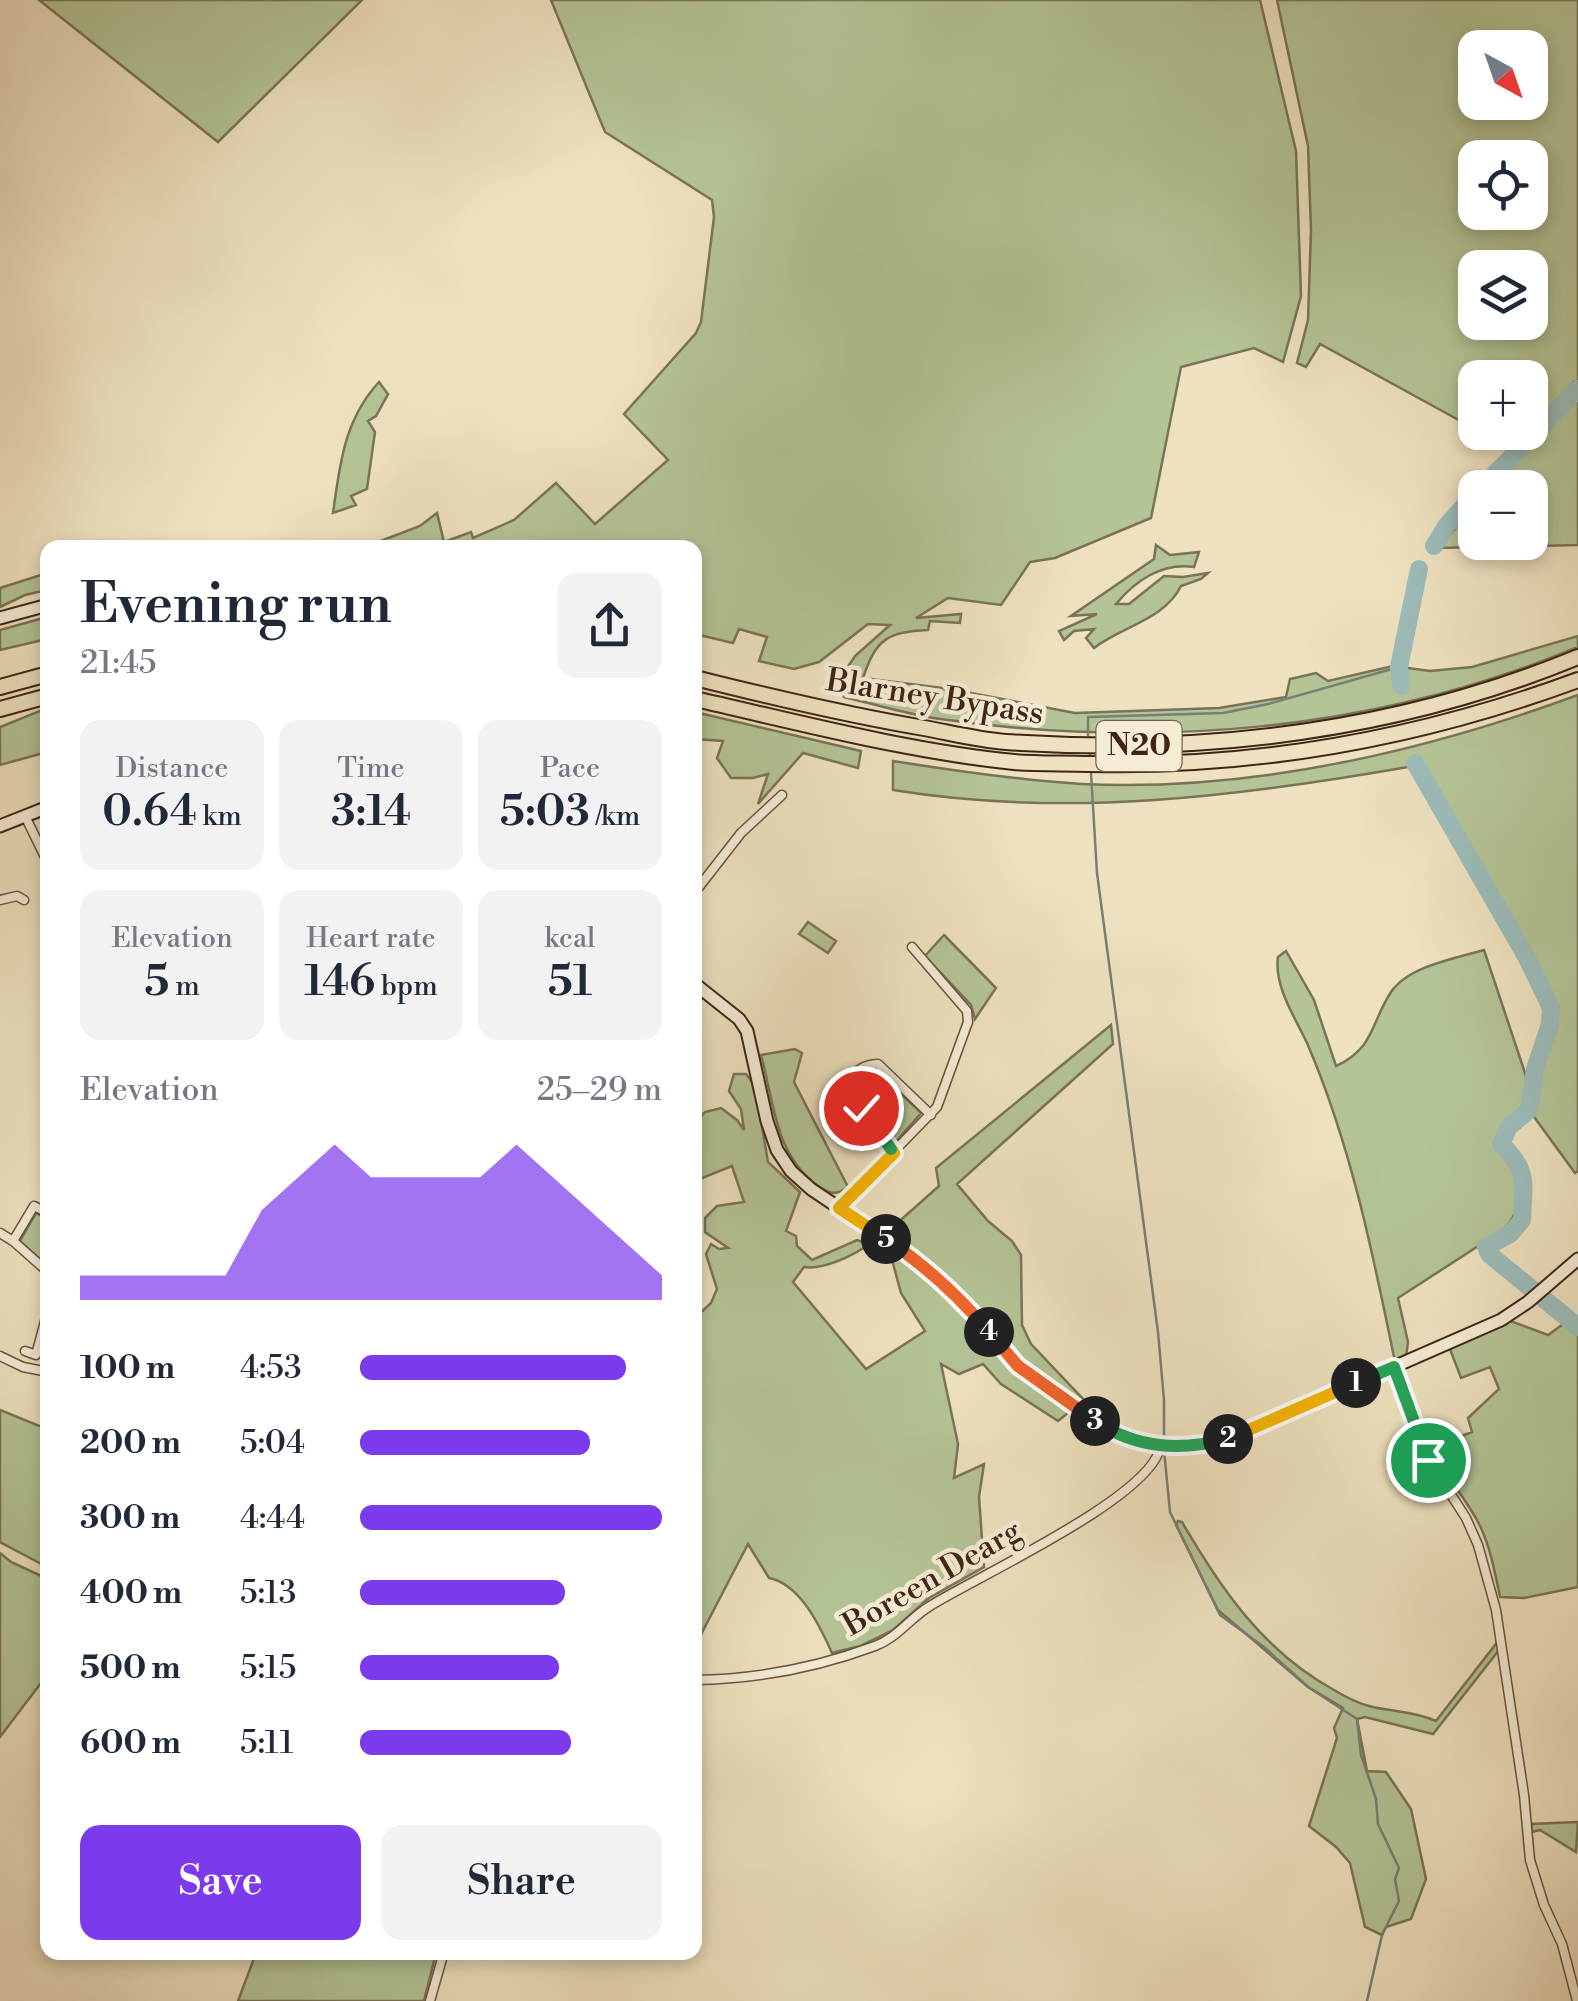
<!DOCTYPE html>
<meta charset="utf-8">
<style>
body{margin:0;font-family:"Libre Bodoni",serif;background:#f2f2f3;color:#1f2937;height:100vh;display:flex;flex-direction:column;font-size:38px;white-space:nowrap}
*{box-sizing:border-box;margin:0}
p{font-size:32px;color:#747a83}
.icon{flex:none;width:55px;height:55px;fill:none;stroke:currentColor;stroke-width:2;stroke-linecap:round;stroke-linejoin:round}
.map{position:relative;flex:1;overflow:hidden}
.side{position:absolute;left:40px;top:540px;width:662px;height:1420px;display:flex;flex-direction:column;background:#fff;border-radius:20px;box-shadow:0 5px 15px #0003}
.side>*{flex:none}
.needle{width:65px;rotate:140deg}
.buttons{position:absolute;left:1458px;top:30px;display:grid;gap:20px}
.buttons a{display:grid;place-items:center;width:90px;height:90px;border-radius:20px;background:#fff;box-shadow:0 5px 15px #0003;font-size:50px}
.pin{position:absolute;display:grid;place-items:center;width:85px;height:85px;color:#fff;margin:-42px;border:5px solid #fff;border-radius:50%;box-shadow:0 2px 10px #0007}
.km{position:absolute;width:50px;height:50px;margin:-25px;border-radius:50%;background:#222;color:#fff;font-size:28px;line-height:50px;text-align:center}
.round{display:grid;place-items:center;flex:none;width:105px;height:105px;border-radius:20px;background:#f2f2f3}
.headline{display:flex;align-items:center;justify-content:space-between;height:170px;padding:0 40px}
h1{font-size:55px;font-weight:600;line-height:75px}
.stats{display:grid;grid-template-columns:repeat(3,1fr);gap:15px;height:170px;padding:10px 40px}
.stats div{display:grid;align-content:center;border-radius:20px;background:#f2f2f3;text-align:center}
.stats b{font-size:42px;font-weight:600}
.stats small{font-size:28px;font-weight:400}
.stats p{font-size:28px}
.chart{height:280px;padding:20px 40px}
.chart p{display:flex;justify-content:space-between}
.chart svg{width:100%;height:180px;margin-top:10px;fill:#7c3aed;opacity:.7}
.action{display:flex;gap:20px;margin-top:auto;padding:20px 40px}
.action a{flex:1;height:115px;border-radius:20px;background:#7c3aed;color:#fff;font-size:40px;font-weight:600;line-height:115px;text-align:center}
.action a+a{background:#f2f2f3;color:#1f2937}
ul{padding:0 40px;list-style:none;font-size:32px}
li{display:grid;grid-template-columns:160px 120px 1fr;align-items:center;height:75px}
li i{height:25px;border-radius:12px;background:#7c3aed}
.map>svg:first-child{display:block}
.green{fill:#b4c496;stroke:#7a7456;stroke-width:2.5;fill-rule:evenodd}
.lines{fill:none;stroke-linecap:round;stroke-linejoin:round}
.stream{stroke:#777f78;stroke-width:2.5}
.river{stroke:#9cbcba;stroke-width:18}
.street-casing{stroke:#6c5340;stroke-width:11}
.secondary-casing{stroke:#402416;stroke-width:15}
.highway-casing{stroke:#402416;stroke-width:18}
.street{stroke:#f4ecd5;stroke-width:8}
.secondary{stroke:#f4ecd5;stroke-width:11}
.highway{stroke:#eee1bf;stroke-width:14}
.split-1-casing{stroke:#fff;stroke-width:20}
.split-2-casing{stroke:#fff;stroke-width:20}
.split-3-casing{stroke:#fff;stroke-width:20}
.split-4-casing{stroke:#fff;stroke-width:20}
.split-5-casing{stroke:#fff;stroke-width:20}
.split-6-casing{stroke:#fff;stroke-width:20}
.split-7-casing{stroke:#fff;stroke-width:20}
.split-1{stroke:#22a559;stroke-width:12}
.split-2{stroke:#f5b400;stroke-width:12}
.split-3{stroke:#22a559;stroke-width:12}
.split-4{stroke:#f0652b;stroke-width:12}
.split-5{stroke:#f0652b;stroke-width:12}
.split-6{stroke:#f5b400;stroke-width:12}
.split-7{stroke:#22a559;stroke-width:12}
.labels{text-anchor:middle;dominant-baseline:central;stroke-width:9;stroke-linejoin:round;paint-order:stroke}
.shield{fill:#f4ecd5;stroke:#76604f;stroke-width:2.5}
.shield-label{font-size:30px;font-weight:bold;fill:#402416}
.street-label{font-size:32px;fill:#402416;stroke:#f4ecd5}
</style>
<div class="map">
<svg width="1578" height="2001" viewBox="0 0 1578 2001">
<rect width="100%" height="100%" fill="#eee1bf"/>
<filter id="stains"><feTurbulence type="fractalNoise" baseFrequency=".002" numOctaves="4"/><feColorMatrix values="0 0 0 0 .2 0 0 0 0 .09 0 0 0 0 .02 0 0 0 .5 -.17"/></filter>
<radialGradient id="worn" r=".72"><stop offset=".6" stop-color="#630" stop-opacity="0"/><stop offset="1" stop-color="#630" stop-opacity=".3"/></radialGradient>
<path class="green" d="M39,0H362L218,142Z
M551,0H1260L1296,151L1301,296L1283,362L1254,348L1181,367L1151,518L1055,558L1030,562L1001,605L948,598L916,618L961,614L960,623L930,621L928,630C887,632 876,639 863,678L950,689L1075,713L1219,708L1286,697L1290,679L1316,673L1328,681L1393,666L1430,671L1472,667L1578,636V647C1374,732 1151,750 933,718C903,713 874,704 844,697L841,677L855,656L890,625L868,624L819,662L794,669L759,661L767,637L739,629L733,643L695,634V548L365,547L420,526L437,513L444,542L471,532L473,538L514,520L556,483L595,524L668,460L624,414L696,333L701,322L714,217L712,200L605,132Z
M1277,0H1578V545L1439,548L1475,504V542H1530V488L1489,487L1575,381L1530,428V378H1475V429L1320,344L1306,367L1297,363L1308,320L1311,230L1308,146ZM1475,48H1530V102H1475ZM1475,158H1530V212H1475ZM1475,268H1530V322H1475Z
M379,382L388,394L376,416L368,421L375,432L367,489L351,496L356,505L333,513C340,464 344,420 379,382Z
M1480,433L1526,432V433L1511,449Z
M1156,545L1170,555L1199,552L1194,567C1162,562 1135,581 1116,604H1129L1164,576L1183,577L1208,573L1201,579L1181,586C1164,620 1122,626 1094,648L1086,638L1094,629L1074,631L1064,640L1059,631L1097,614L1071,616L1154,559Z
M47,573V590L25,595L0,607V588Z
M47,617V639L0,650V630Z
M1578,695V1171L1575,1173L1532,1114L1531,1098C1517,1112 1498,1126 1498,1146C1521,1168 1528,1206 1503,1230L1398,1298L1408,1342L1406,1357L1395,1362C1373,1254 1351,1145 1307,1043C1295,1017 1274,987 1278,957L1286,951L1314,1000L1336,1066C1375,1048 1371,1022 1391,992C1409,966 1456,958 1484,950L1532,1094C1536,1065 1550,1038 1551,1008L1417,761L1409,762L1408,767C1236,797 1066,818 893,790V761C956,771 1018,780 1081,784C1251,792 1420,753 1578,695Z
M47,708V752L0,765V727Z
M695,712L861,751L858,768L803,753L758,804L768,774L753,778H731L717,758L723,741L695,739Z
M808,922L836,941L828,953L799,934Z
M944,935L996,988L975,1019L971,1005L925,956Z
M1111,1025L1113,1044L957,1184L988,1221L1012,1241L1021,1255L1022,1325L1031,1344L1084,1400L1058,1421L1001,1384L983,1364L959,1374L941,1364L958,1444L954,1478L984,1464L979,1497L984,1567L929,1598L893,1630L860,1646L832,1653C820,1626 800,1584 769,1578L748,1544L695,1646V1318L711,1303L717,1289L706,1254L711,1244L719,1249L728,1248L705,1232V1218L717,1206L744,1202L732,1166L695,1181V1123L705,1112L721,1108L737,1120L744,1130L741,1109L729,1091L734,1074H746L755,1086L768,1162L800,1192L786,1231L796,1236L797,1246L812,1260L857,1240L869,1244C853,1256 823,1270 804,1267L793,1282L866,1369L925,1331L901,1293L885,1234L939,1186L936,1168Z
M795,1049L802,1053L794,1082L848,1187C835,1197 827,1193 814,1183C774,1151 774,1101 761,1055Z
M876,1069L921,1113L893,1145L888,1144L862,1102L859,1080Z
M47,1212V1266L20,1241L36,1213L44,1217Z
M1573,1317L1578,1320V1587L1524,1598L1500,1597C1495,1573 1491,1550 1481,1528C1469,1501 1445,1477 1431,1448L1472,1432L1468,1418L1499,1389L1490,1367L1461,1378L1450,1349L1508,1320L1548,1335Z
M0,1410L47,1429V1567L0,1542Z
M1178,1521L1182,1522C1221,1589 1264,1652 1334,1690C1344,1696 1357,1703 1369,1706C1392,1712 1413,1711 1436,1721L1499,1640V1650L1433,1734L1365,1717L1357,1719L1367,1771L1386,1772L1411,1809L1426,1879L1411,1919L1386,1927L1382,1935L1365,1927L1350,1863L1336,1847L1309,1826L1337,1738L1334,1728L1343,1708L1308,1687L1218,1610L1176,1525Z
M0,1553L11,1562L48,1579L47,1675L0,1737Z
M1578,1822L1576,1852L1540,1830L1532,1832L1531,1824Z
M256,1953V1952L436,1953L424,2001H238Z"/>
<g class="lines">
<path class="stream" d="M1088,735V717L1223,713L1268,704L1399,667
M1090,754V755
M1091,773L1097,873L1158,1332L1164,1400V1442
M1164,1450L1170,1512L1220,1615L1264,1647L1308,1687L1357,1719L1361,1755L1376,1799L1378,1824L1399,1868L1395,1879L1399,1901L1382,1935L1367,2001"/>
<path class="river" d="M1481,488L1578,389
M1434,546L1447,525L1475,494
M1401,686L1399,667L1419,569
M1415,763L1527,958L1551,1008L1550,1024L1535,1069L1529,1110L1509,1127L1501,1144C1530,1172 1523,1183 1522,1220L1510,1234L1486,1247L1489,1254L1578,1327"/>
<defs>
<path id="street" d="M25,816L48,863
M695,892L741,833L782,795
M0,900L17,896L24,900
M894,1153C878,1136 822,1067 878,1064L931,1115
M839,1208L937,1107L968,1022L967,1011L912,947
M0,1233L13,1241L48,1272
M13,1241L34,1206L44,1211
M25,1351L36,1355L48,1310
M0,1356L23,1367L48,1372
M1395,1367L1428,1459L1466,1518L1478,1545L1496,1610L1524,1795L1530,1860L1544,1905L1562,1944L1577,2001
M695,1680C758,1679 816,1668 875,1646C897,1638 910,1618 930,1606C976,1577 1152,1497 1160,1447
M430,2001L444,1952"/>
<path id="secondary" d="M0,618L48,605
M0,826L48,807
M695,984L739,1019L747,1031L767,1121L777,1150L791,1171L811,1189L921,1263L958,1295L1019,1366L1069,1404L1121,1437L1160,1447L1195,1446L1231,1438L1501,1320L1528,1302L1578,1259"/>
<path id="highway" d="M695,678C771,697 847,715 924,728C951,733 979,740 1006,742C1202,755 1396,732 1578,657
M0,687L48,674
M695,699C801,723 906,751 1014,762C1039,764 1064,763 1089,764C1257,768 1421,738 1578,680
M0,709L48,696"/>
</defs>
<use href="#street" class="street-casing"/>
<use href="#secondary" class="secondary-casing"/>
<use href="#highway" class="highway-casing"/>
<use href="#street" class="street"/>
<use href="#secondary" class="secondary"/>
<use href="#highway" class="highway"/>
</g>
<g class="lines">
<defs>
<path id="split-1" d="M1356,1383L1394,1367L1428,1460"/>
<path id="split-2" d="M1228,1439L1356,1383"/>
<path id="split-3" d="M1095,1421C1137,1449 1181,1451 1228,1439"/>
<path id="split-4" d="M989,1332L1018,1366L1095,1421"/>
<path id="split-5" d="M886,1239C926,1266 958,1295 989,1332"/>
<path id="split-6" d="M886,1239L839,1208L894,1153L891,1149"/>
<path id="split-7" d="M861,1108L891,1149"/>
</defs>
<use href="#split-1" class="split-1-casing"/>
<use href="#split-2" class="split-2-casing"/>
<use href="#split-3" class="split-3-casing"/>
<use href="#split-4" class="split-4-casing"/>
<use href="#split-5" class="split-5-casing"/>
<use href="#split-6" class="split-6-casing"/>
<use href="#split-7" class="split-7-casing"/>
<use href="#split-1" class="split-1"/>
<use href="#split-2" class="split-2"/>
<use href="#split-3" class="split-3"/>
<use href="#split-4" class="split-4"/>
<use href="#split-5" class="split-5"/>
<use href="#split-6" class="split-6"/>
<use href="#split-7" class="split-7"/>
</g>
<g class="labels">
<rect class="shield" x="1096.5" y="721" width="85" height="50" rx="8"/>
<g class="shield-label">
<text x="1139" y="746">N20</text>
</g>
<g class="street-label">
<text transform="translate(935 697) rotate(9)">Blarney Bypass</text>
<text transform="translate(932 1578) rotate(-30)">Boreen Dearg</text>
</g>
</g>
<rect width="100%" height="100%" filter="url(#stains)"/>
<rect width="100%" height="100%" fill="url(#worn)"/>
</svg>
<div class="buttons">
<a><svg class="needle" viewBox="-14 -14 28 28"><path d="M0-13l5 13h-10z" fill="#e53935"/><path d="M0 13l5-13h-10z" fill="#747a83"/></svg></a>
<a><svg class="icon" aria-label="locate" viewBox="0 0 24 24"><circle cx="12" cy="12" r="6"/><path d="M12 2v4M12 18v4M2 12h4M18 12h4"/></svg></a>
<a><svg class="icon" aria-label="layers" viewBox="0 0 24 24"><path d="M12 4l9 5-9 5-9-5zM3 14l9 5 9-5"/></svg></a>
<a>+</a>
<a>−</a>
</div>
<div class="pin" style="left:1428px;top:1460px;background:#1e9e55"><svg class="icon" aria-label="arrive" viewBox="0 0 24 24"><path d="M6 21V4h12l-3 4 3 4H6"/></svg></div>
<div class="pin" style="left:861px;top:1108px;background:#d93025"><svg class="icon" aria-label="check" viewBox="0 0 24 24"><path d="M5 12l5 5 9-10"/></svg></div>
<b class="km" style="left:1356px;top:1383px">1</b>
<b class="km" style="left:1228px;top:1439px">2</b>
<b class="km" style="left:1095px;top:1421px">3</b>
<b class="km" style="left:989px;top:1332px">4</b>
<b class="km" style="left:886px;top:1239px">5</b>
<section class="side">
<div class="headline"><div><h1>Evening run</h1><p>21:45</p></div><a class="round"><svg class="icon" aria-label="share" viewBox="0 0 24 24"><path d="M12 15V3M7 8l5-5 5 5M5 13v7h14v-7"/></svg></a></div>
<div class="stats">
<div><p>Distance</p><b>0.64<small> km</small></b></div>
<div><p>Time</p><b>3:14</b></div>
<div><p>Pace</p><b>5:03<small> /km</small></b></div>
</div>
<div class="stats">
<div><p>Elevation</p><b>5<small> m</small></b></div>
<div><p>Heart rate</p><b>146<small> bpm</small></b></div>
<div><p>kcal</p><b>51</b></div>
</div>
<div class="chart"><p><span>Elevation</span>25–29 m</p>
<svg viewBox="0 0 160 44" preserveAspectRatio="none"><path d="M0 44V38L10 38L20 38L30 38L40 38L50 22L60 14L70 6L80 14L90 14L100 14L110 14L120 6L130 14L140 22L150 30L160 38V44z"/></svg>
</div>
<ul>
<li><b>100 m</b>4:53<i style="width:88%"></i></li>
<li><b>200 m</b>5:04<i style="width:76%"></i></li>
<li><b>300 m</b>4:44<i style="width:100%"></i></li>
<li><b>400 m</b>5:13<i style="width:68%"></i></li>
<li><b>500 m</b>5:15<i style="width:66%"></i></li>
<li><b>600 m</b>5:11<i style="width:70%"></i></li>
</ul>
<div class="action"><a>Save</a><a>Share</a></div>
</section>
</div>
